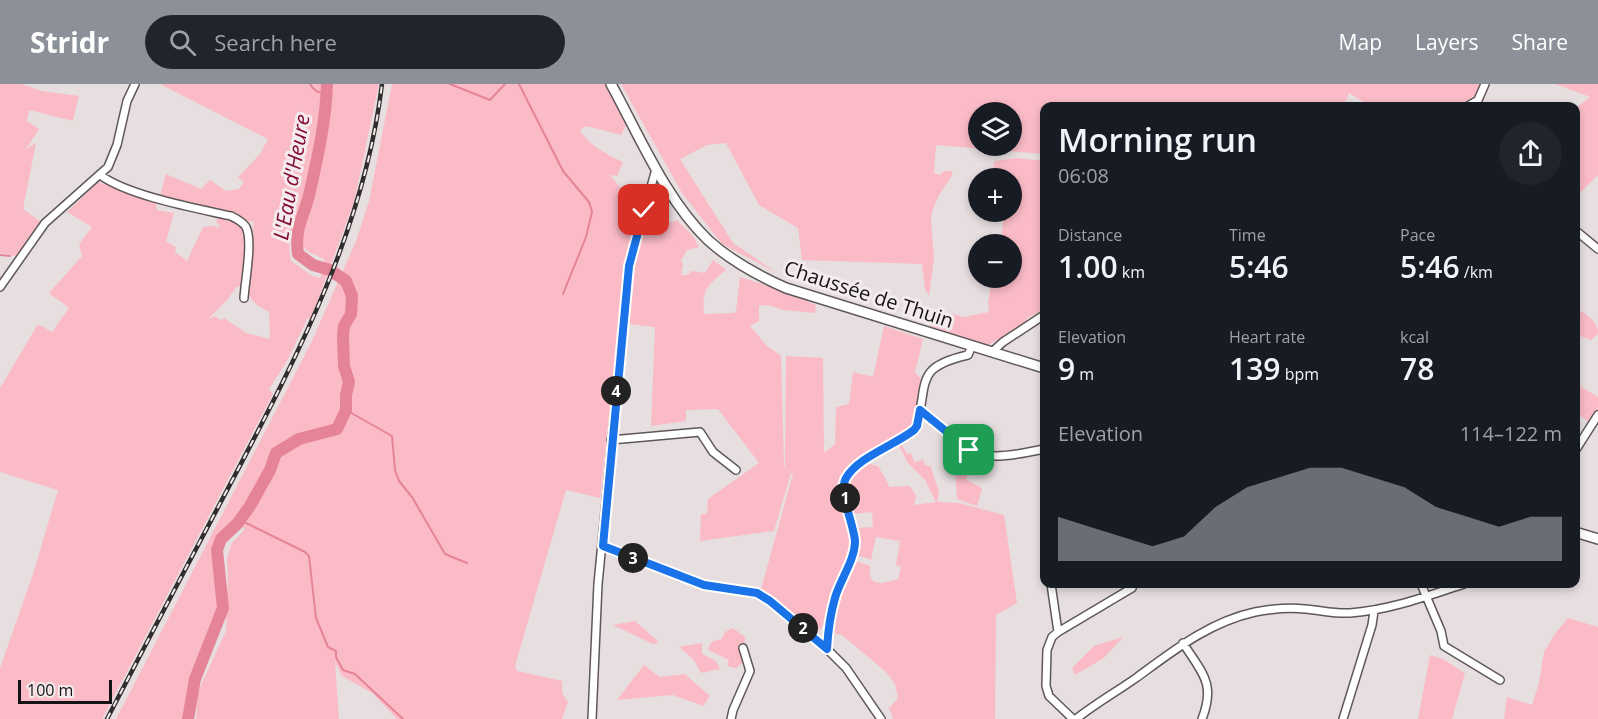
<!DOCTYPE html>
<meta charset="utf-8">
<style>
body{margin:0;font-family:"Open Sans",sans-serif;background:#20242c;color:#f1f3f6;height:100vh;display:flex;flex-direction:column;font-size:22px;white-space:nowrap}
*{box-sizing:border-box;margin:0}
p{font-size:20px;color:#9ea1a6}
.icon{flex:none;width:33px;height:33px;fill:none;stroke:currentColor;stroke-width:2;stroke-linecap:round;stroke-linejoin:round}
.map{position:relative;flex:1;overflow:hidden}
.details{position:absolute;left:1040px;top:18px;width:540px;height:486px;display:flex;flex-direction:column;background:#171b24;border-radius:12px;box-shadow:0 3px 9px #0003}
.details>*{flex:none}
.buttons{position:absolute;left:968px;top:18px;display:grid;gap:12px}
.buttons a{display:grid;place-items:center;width:54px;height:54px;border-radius:50%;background:#171b24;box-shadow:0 3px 9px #0003;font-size:30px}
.scale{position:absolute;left:18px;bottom:15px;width:94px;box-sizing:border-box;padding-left:6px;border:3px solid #161314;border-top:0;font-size:16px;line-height:21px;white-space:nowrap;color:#161314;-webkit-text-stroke:4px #f4ebec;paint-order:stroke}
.pin{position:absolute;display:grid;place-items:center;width:51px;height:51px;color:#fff;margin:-26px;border-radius:12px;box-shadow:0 3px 9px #0006}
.km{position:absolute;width:30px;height:30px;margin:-15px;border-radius:50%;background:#222;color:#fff;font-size:16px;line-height:30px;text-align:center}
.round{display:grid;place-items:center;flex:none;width:63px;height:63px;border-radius:32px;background:#20242c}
.head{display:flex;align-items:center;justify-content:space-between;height:102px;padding:0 18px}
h1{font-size:33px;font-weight:600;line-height:45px}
.figures{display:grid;grid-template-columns:repeat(3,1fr);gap:9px;height:102px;padding:6px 18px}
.figures div{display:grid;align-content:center}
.figures b{font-size:30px;font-weight:600}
.figures small{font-size:16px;font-weight:400}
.figures p{font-size:16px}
.chart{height:168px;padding:12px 18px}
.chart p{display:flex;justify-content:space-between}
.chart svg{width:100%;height:108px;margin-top:6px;fill:#8c9099;opacity:.7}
header{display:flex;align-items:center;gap:36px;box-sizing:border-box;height:84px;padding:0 30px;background:#8c9099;color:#fff}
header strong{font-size:28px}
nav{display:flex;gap:33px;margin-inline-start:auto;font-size:21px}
.search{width:420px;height:54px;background:#20242c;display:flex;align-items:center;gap:15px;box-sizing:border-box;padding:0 21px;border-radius:33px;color:#9ea1a6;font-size:22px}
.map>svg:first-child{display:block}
.green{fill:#fabbc6;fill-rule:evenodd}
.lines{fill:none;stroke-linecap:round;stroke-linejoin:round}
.stream{stroke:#e58497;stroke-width:2}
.river{stroke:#e58497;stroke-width:12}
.minor-casing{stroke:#5f5859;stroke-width:10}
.major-casing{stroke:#5f5859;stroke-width:12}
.minor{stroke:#fff;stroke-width:7}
.major{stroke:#fff;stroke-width:9}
.rail-casing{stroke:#302d2e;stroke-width:4.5}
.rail{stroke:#f4ebec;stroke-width:2;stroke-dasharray:7;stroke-linecap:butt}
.route-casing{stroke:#fff;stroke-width:12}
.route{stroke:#1a73e8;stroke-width:8}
.labels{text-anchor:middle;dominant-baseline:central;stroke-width:6;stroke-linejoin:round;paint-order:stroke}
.street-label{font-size:20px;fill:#161314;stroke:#f4ebec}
.water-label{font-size:21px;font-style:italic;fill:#840d38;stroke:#f4ebec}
</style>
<header>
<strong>Stridr</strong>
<div class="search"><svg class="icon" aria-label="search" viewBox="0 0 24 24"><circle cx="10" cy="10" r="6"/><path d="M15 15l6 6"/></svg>Search here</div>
<nav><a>Map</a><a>Layers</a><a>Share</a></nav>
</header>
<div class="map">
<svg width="1598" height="635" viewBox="0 0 1598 635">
<rect width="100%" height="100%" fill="#e7dedf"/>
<path class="green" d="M0,0H22L41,7L79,12L73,37L29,26L27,37L39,45L26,65L36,59L23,125L40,137L16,172L0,169Z
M160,0H379L354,118L310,237L308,233L287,277L269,305L273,310L102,635H0V584L33,490L58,406L0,388V304L38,240L52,248L69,224L49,209L82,172L79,160L92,143L67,128L98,98L128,108L155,114L157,126L174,129L166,157L176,163L175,168L187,177L203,143L214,142L218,144L220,141L216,138L218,135L199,129L203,127L238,136V132L160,112L166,90L201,105L210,96L226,107L239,105L244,98L238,93L260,70L268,55ZM253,137C256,158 238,201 253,217C257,222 264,225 269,228L270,255L246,249L224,234L221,236L214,232L207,236L228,215L236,203L242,202L250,145L246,139ZM290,157H298L307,167L324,175L325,182L320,194L312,192L291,177L289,165Z
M392,0H605L626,41L621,51L586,42L580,46C590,62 606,70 623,78L617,92L610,91L640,128L626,178L600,414L566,406L515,582L517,587L562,597V609L568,618L562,635H397L372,609L342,592L335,578L339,635H196L198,610L202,599L226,547L228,494L227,474L232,459L245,445L233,438L219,454L214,466L220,524L191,595L187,635H116L311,259L356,157L369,117Z
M621,0H1483L1474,12L1458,22H1370L1349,9L1346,17L1326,22H1044V70L936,61L934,89L940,91L944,87H951L953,90L939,111L933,124L931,136L934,175L929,212L925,205L922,180L802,176L798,144L759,121L726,59L707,61L680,75L733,159L777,189L722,160L682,109ZM978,28H1011V62H978Z
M1555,0H1598V91L1575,114V25L1590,13Z
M1017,74L1044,77V225L1026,235L1027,237L987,262L930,242L933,228L939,227L964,233L989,228L988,219L991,201L1001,194H1011V160H1001L1004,128H1011V94H1008L1009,86L999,94H990L995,77Z
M677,136L694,153L699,163L687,166L681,177L683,180L681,191H687L692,187L705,189L713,176L726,186C707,202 702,204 704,230L734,229L736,227L740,193L789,209L816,221L815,229L783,226L768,221L759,222V237L750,242L767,262L781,272L784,381L785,383L786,272L823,274L824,369L835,360L836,323L849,320L853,288L873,293L884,242L923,255L915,288L922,296L915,342L850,385L837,399L853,454L852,463L827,534C825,538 823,545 819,546C810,550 769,512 761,505L793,390L791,389L774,447L700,457L701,430H707L708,415L759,379L718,325L686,326V337L651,342L655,243L628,240L636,178L644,139L660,143Z
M1575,224C1583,227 1598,237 1598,248C1597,251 1594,254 1591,256L1578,251L1575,255Z
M1575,299L1598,313V325L1590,339L1575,328Z
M945,356H950L962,373L967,396L982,404L977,422L957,415L955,384Z
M900,358L907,370L911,369L914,378L923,376L925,381L931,383L939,408L937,418L959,419L1004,431L1017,519L996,531L995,635H893L889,624L898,614L895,600L887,589L842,551L831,549L832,533L837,519L846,495L851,491L856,477L870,482C868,504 882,500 898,495L901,483L896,481L900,457L876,453L871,476L857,471L856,444L873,443L872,428L851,430L846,406L849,393L864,379L878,382L889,401L888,403L910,402L916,412L914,421L936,418L925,396L908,379L898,360Z
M1568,534L1598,543V635H1504L1507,613L1532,621L1539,599L1544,568L1554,551Z
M635,537L659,558L653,560L613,541Z
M733,544L745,553L743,578L736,584L727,582L729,576L708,566L711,558L722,555L725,548Z
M1123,553L1104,574L1075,591L1072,584L1094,562Z
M702,559V570L716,577L720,585L701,589L694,576L679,563Z
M1430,571L1443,575L1465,589L1452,635H1418Z
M644,581L660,593L685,590L710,612L703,622L673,611L617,616Z"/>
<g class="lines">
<path class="stream" d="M310,0C314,7 319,10 327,9
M450,0L490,16L505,0
M519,0L563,87L589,118L592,128L586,153L563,210
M0,171L10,172
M346,326L392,352L395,386L399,397L412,413L445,470L467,479
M240,436L305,468L309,472L316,534L328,563L336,567V573L343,586L355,590L403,635"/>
<path class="river" d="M188,635L195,595L223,524L217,466L221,455L237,440L250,422L270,386L276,369L299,355L337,345L346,326V311L349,298L344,282L343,252L344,242L351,230L352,212L346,197L330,186L313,181L298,170C294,142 305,132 310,107C318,72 326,35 327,0"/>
<defs>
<path id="minor" d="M1478,16L1485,0
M1468,22L1478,16
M100,91C129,112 195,124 231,132C237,135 242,137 246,143C253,157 245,197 244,214
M1575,146L1598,165
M0,203L45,139L108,83L117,61L127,17L135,0
M992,268L1003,258L1044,231
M920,326C944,344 964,372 996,372C1012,372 1029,368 1044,365
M611,356L700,348L713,368L736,386
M1575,367L1598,331
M603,462L704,501L757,509L770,517L827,565
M1051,500L1058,548
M1421,500L1441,547L1444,562L1500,596
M1183,559C1202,589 1216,599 1202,635
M592,635L598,500L629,182L656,85
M731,635L733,626L750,587L743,564
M881,635L846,584L827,565C828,547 830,531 835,514C840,496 856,476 855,457C854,442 838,407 846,394C859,373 894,362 914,346L917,342C928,297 915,283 968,271L972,262
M1073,635L1049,612L1046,602L1047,566L1052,553L1058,548L1132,504
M1076,635C1095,620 1116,608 1136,594C1173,567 1209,538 1255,528C1271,525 1289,523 1305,525C1320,526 1334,530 1350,529C1390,526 1427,512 1464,500
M1343,635L1372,541L1374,527"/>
<path id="major" d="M611,0C639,51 666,116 708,156C731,177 759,192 786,204L1044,284
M1575,448L1598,455"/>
</defs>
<use href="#minor" class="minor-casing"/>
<use href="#major" class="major-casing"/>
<use href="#minor" class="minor"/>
<use href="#major" class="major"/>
<defs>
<path id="rail" d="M107,635C149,554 191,474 234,393C299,269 365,142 382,0"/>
</defs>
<use href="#rail" class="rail-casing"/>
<use href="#rail" class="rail"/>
</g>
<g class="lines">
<defs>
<path id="route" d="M644,126L629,182L603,462L704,501L757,509L770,517L827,565C828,547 830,531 835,514C840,496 855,476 855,457C854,441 838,407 846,394C858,373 895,361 914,346L917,342L920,326L969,366"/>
</defs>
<use href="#route" class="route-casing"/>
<use href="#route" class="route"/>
</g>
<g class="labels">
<g class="street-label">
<text transform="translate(869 210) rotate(18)">Chaussée de Thuin</text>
</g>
<g class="water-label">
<text transform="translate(291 93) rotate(-80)">L'Eau d'Heure</text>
</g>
</g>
</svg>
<div class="buttons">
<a><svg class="icon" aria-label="layers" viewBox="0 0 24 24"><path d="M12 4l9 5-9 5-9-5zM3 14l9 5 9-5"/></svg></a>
<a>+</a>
<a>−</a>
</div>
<div class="scale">100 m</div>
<div class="pin" style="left:969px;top:366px;background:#1e9e55"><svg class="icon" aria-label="arrive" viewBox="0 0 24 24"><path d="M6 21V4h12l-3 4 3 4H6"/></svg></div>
<div class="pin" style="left:644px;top:126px;background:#d93025"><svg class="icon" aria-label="check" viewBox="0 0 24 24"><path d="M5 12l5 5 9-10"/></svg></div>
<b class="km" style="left:845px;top:414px">1</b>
<b class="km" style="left:803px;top:544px">2</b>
<b class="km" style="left:633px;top:474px">3</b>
<b class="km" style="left:616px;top:307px">4</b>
<section class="details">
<div class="head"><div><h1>Morning run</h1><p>06:08</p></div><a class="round"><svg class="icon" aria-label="share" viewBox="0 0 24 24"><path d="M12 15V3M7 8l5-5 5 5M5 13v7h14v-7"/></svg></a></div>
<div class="figures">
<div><p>Distance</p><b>1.00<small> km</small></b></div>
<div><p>Time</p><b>5:46</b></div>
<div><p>Pace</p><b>5:46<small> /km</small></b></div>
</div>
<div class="figures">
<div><p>Elevation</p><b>9<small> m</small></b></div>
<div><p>Heart rate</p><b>139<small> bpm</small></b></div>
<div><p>kcal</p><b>78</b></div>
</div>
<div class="chart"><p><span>Elevation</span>114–122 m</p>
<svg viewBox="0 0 160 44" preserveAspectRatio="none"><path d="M0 44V26L10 30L20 34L30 38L40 34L50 22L60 14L70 10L80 6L90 6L100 10L110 14L120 22L130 26L140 30L150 26L160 26V44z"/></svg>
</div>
</section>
</div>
